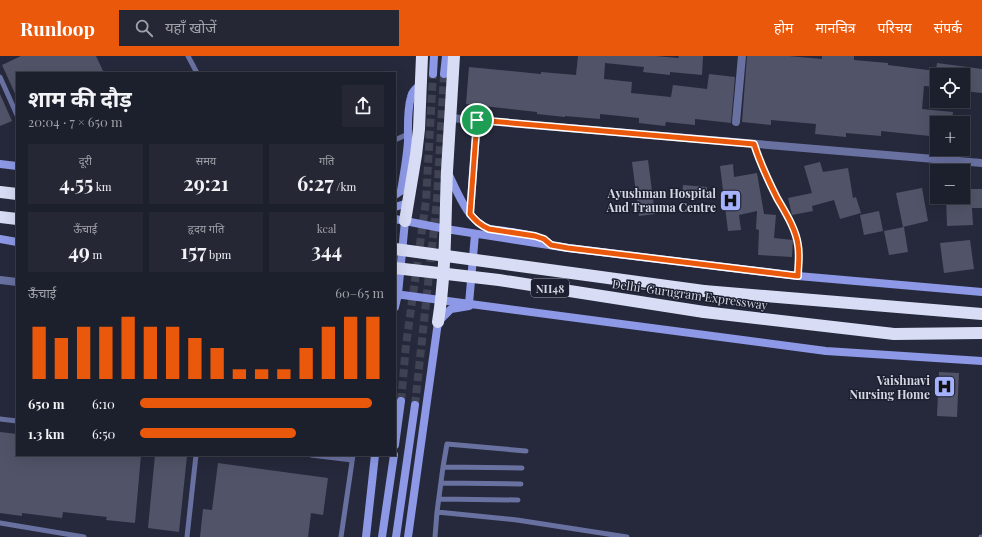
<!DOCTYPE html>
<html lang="hi">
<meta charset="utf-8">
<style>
body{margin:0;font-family:"Playfair Display","Noto Sans Devanagari",serif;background:#252734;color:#f1f3f6;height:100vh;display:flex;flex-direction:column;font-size:15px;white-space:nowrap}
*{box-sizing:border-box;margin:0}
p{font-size:13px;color:#a0a2a9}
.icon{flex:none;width:22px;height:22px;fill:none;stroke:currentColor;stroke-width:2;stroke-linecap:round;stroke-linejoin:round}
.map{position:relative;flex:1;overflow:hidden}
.panel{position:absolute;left:16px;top:16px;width:380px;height:384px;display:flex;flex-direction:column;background:#1c1f2c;border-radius:0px;box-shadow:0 4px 16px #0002,0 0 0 1px #3a3d48}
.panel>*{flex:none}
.fabs{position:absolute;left:930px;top:12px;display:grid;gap:8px}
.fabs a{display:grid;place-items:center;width:40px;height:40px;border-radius:0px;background:#1c1f2c;box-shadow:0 4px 16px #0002,0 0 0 1px #3a3d48;font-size:20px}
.pin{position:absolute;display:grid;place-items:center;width:34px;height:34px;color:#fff;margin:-17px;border:2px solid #fff;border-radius:50%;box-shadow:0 1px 4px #0007}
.round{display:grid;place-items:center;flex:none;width:42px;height:42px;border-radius:0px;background:#252734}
.headline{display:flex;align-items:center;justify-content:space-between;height:68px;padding:0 12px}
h1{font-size:22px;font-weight:700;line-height:30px}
.stats{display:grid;grid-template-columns:repeat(3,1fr);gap:6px;height:68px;padding:4px 12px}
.stats div{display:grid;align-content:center;border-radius:0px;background:#252734;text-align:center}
.stats b{font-size:20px;font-weight:700}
.stats small{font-size:11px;font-weight:400}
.stats p{font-size:11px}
.chart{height:112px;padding:8px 12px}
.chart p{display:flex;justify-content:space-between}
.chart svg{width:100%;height:72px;margin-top:4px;stroke:#ea580c;stroke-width:6}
ul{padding:0 12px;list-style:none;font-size:13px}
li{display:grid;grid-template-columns:64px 48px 1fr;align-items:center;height:30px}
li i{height:10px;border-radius:5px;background:#ea580c}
header{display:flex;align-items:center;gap:24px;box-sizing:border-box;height:56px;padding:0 20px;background:#ea580c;color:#fff}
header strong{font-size:19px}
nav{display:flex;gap:22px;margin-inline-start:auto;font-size:14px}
.search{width:280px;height:36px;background:#252734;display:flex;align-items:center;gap:10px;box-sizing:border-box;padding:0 14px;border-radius:0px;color:#a0a2a9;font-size:15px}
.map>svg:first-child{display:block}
.building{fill:#515468}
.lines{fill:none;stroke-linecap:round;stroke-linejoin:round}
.secondary-tunnel{stroke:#404354;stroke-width:8;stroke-dasharray:8 4;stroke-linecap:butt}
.lane{stroke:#6971a1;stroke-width:5}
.street{stroke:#6971a1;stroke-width:8}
.secondary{stroke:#8d99e6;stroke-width:8}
.highway{stroke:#d8ddf5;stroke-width:12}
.highway-bridge{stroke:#d8ddf5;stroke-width:12}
.route-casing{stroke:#fff;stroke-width:8}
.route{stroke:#ea580c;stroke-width:5}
.labels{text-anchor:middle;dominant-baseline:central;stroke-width:3;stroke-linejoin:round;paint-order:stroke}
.shield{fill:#1c1f30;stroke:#9d9fad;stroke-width:1}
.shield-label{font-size:11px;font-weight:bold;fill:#d4d6e2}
.poi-label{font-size:12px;font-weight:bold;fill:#d4d6e2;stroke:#1c1f30;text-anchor:end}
.street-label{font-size:12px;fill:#d4d6e2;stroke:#1c1f30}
</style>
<header>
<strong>Runloop</strong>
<div class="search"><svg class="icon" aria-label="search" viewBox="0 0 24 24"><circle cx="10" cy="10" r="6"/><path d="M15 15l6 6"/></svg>यहाँ खोजें</div>
<nav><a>होम</a><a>मानचित्र</a><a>परिचय</a><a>संपर्क</a></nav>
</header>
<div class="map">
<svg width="982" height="481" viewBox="0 0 982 481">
<rect width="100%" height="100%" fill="#26293b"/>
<path class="building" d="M21,0H96L104,17H17V42L2,9Z
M578,0H656L678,2L679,0H703L702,19L670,16V19L643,16L644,11L605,7L604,23L632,26L631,37L671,41L673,29L707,33L709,18L735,21L731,67L695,63V69L666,66L665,70L639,67V62L600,58V63L565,60V61L537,58V56L466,48L469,11L541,18V16L576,19Z
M747,0H789L822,3V0H854V4L888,7V9L936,15L937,7L982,13V37L963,35V19H937V31L924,30L922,53L953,56L952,67H937V87H929L930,80L881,75V80L846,77V81L815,78L816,68L771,64V69L742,66Z
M0,38L12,65L0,70Z
M648,104L655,158L639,160L632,106Z
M820,106L823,116L848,112L853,142L856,141L861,157L840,163L834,144L812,150L813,155L792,159L788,142L812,137L804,110Z
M733,108L734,121L757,117L764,158L776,159L774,182L793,184L792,201L758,199L759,174L756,173L757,155L739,159L741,174L728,175L720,110Z
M683,129L707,131V143L682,142Z
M922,132L928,165L903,171L896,137Z
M963,133H982V152H972L973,169L947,170L946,141H963Z
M879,155L883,175L864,179L860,159Z
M904,171L908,196L889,199L884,175Z
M970,184L974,213L944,217L940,187Z
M939,316L959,317L957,361L937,360Z
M0,376L17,378V399H141L135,467L106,464L107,461L63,456L62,462L22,457V460L0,457Z
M155,399L187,400L179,476L148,472Z
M218,407L328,422L323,459L311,457L308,481H200L203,453L212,454Z"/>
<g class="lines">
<path class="secondary-tunnel" d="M401,345L406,289L426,145L433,18
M415,349L437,144L444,18"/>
<path class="lane" d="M188,0L197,17
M0,21L17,59
M395,84L408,78
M754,88C760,107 768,124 777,142C785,156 796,173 798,189C800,199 798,210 798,220
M0,363L17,365
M526,395L447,388L443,411L437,456L517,464L627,481
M311,399L352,404
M443,411L522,412
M441,427L521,428
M439,443L518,444
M0,467L84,481
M187,481L196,399
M341,481L353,399
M435,481L437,456
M981,481H982"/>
<path class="street" d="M450,62L982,107
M736,66L742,0
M470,158L477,64
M0,224L17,226"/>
<path class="secondary" d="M433,18L434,0
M444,18L446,0
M0,108L17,110
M448,117C458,137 467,164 489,173C503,175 541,178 550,188
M395,139L401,135C404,118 407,101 408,85C408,71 407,54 411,41C412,35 416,32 421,29
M395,151L408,147
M395,163L446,173L568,192L798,220L982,236
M0,183L17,186
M395,238L826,295L982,305
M469,248L475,178
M395,251L398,238L405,165
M395,389L401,345
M366,481L375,399
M382,481L394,399
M396,481L415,349
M408,481L438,266L451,253L469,250"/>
<path class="highway" d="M0,136L17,138
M0,161L17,163
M405,165L416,99L419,73L422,0
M704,235L982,258
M704,256L894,278L982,277
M438,266C446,216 445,166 447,115C449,77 452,38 454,0"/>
<path class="highway-bridge" d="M395,193L704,235
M395,212L499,224L704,256"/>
</g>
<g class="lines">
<defs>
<path id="route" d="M477,64L754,88C760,107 768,124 777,142C785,156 796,173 798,189C800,199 798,210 798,220L568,192L551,189L544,183L535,180L489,173C480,169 476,165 470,158Z"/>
</defs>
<use href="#route" class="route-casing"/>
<use href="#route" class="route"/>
</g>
<defs>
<symbol id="hospital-square" viewBox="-11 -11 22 22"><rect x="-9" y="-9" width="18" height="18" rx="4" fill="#a5b1fc" stroke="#1c1f30"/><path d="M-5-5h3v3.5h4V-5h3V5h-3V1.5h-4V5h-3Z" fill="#111"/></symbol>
</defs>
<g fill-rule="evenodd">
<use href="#hospital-square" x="718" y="132" width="25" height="25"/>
<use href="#hospital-square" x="932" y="318" width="25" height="25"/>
</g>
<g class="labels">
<rect class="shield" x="531" y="223" width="38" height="18" rx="3"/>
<g class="shield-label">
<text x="550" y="232">NH48</text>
</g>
<g class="poi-label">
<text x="716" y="137">Ayushman Hospital<tspan x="716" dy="14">And Trauma Centre</tspan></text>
<text x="930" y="324">Vaishnavi<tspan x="930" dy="14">Nursing Home</tspan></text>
</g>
<g class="street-label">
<text transform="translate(690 238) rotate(8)">Delhi-Gurugram Expressway</text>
</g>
</g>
</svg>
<div class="fabs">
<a><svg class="icon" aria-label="locate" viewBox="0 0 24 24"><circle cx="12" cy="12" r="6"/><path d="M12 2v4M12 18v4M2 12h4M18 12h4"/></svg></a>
<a>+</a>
<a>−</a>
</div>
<div class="pin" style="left:477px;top:64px;background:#1e9e55"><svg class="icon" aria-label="arrive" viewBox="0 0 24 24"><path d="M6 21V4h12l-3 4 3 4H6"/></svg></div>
<section class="panel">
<div class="headline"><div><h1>शाम की दौड़</h1><p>20:04 · 7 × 650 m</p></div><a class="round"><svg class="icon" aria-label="share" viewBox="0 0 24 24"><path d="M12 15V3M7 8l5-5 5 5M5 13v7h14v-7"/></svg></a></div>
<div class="stats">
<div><p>दूरी</p><b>4.55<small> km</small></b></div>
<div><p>समय</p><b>29:21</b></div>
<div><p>गति</p><b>6:27<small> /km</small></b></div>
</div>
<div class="stats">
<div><p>ऊँचाई</p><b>49<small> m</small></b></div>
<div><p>हृदय गति</p><b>157<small> bpm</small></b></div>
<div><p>kcal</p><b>344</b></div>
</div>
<div class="chart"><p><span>ऊँचाई</span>60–65 m</p>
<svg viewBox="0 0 160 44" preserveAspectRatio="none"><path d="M5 44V12M15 44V19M25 44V12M35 44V12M45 44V6M55 44V12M65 44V12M75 44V19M85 44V25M95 44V38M105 44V38M115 44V38M125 44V25M135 44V12M145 44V6M155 44V6"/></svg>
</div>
<ul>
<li><b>650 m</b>6:10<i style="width:95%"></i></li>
<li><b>1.3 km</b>6:50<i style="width:64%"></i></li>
</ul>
</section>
</div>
